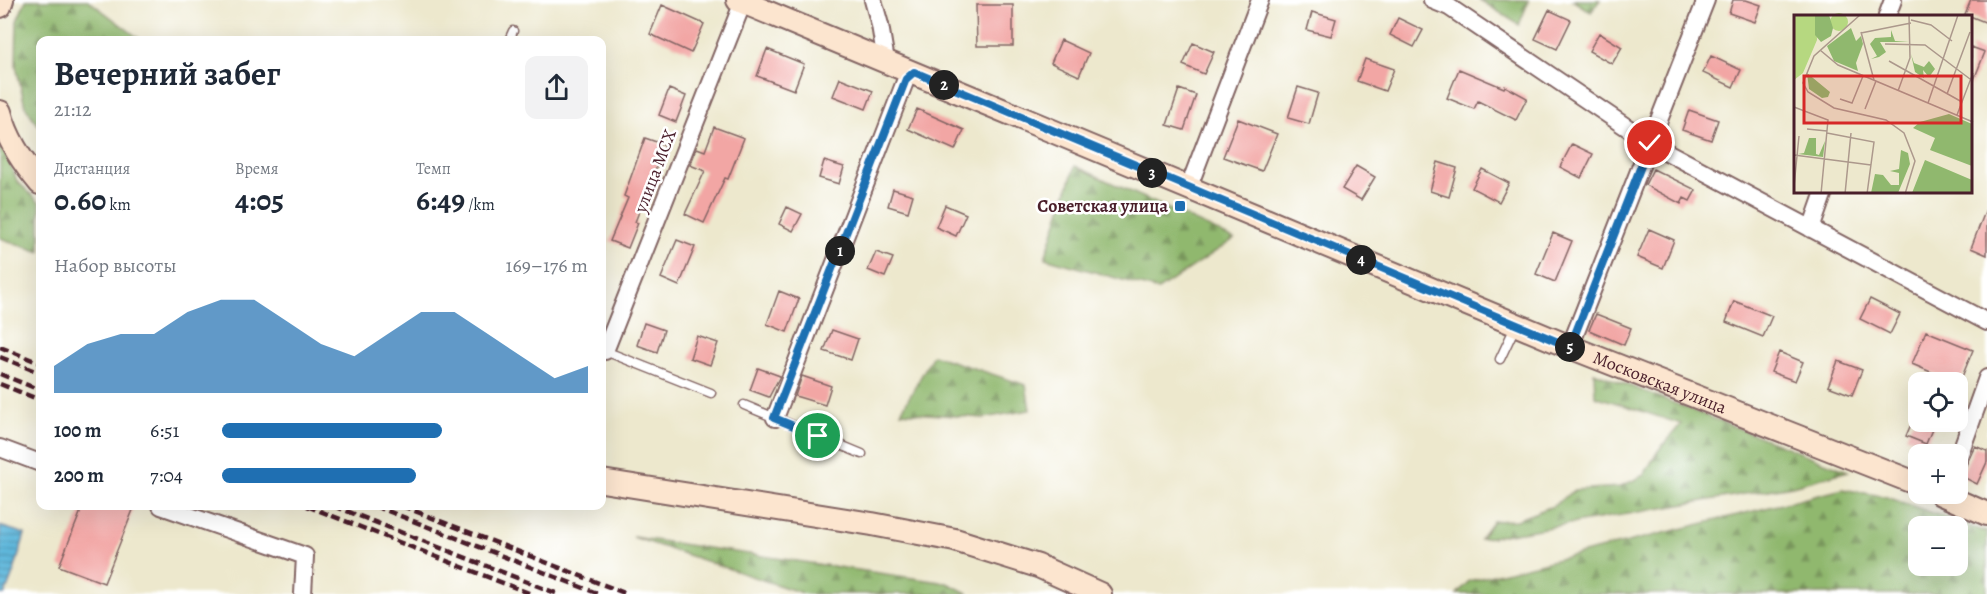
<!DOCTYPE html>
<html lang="ru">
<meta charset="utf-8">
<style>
body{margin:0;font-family:Alegreya,serif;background:#f2f2f3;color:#1f2937;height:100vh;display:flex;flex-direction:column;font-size:22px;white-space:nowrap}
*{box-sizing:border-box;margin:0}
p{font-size:20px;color:#747a83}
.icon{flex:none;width:33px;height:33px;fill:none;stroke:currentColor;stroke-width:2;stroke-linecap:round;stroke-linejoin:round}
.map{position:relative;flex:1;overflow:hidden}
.side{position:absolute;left:36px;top:36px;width:570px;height:474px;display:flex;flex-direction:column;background:#fff;border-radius:12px;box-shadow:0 6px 24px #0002}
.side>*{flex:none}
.fabs{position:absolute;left:1908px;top:372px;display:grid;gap:12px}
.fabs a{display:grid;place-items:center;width:60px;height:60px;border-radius:12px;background:#fff;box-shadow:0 6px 24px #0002;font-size:30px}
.pin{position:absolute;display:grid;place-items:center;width:51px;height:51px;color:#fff;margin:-26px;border:3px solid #fff;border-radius:50%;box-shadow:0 2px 6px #0007}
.km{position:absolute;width:30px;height:30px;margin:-15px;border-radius:50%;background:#222;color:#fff;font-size:16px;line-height:30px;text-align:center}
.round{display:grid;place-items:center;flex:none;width:63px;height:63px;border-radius:12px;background:#f2f2f3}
.head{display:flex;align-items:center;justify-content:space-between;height:102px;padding:0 18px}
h1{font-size:33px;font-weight:700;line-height:45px}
.stats{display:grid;grid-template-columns:repeat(3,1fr);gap:9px;height:102px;padding:6px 18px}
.stats div{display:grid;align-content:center}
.stats b{font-size:30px;font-weight:700}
.stats small{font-size:16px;font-weight:400}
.stats p{font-size:16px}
.chart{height:168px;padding:12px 18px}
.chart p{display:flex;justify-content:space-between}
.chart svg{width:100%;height:108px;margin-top:6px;fill:#1f6fb2;opacity:.7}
ul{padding:0 18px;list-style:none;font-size:20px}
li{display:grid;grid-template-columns:96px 72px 1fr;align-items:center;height:45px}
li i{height:15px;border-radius:8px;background:#1f6fb2}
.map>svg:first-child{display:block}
.forest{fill:url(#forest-firs);stroke:#6d6c4c;stroke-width:1.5;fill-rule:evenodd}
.water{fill:url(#water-rules);stroke:#546b83;stroke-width:1.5}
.building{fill:#f2a6a4}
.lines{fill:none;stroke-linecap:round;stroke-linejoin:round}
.lane-casing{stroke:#836564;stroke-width:11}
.street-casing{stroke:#836564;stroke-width:20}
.secondary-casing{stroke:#836564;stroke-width:26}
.lane{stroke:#fff;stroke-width:8}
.street{stroke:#fff;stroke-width:16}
.secondary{stroke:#fce5cf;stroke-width:22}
.rail{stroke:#4a1f2b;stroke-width:4.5;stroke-dasharray:9 4.5;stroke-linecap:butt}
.route-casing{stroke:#fff;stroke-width:12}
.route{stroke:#1f6fb2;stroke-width:8}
.poi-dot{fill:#1f6fb2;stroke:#fff;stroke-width:2}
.labels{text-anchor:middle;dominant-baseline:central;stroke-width:5;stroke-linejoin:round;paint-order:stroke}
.street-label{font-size:18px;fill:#4a1f2b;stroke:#fff}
.poi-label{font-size:18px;font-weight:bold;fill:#4a1f2b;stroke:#fff;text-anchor:end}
.inset-road{fill:none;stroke:#ac988c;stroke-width:1.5}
.view{fill:#d62828;fill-opacity:0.15;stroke:#d62828;stroke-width:3}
.inset-edge{fill:none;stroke:#4a1f2b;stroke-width:3}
</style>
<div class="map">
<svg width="1987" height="594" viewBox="0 0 1987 594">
<defs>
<pattern id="forest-firs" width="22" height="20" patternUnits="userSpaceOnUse" patternTransform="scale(1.5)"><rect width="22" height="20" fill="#90b86e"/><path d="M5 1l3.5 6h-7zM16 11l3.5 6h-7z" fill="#78955b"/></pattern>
<pattern id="water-rules" width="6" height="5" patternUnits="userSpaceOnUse" patternTransform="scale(1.5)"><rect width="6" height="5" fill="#5eb7db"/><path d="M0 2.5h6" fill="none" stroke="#5094b2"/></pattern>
</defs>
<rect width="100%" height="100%" fill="#fff"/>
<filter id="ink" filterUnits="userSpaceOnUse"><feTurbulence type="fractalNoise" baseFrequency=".0167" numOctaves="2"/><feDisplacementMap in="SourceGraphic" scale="12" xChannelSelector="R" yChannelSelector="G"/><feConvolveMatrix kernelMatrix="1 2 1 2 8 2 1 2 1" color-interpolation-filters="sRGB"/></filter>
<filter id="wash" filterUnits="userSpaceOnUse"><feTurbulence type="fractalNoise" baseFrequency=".008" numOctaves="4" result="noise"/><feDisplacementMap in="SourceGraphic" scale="24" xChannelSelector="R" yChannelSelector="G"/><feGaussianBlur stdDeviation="1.35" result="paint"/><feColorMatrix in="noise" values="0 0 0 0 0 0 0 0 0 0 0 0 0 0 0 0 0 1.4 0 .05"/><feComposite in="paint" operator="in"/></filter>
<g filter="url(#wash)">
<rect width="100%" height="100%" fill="#ede8cd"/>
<path class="forest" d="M26,0H88L141,40H40V128L25,106L16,66L17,21Z
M1480,0H1529L1519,25Z
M1572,0H1600L1591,12Z
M0,137L17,181L40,203V252L0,238Z
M1075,166L1234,239L1158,290L1045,258Z
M933,355L1026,385L1030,410L984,418L901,412Z
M1594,372L1848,471L1792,486L1480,539L1493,521L1516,520L1553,506L1575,490L1620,487L1644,475L1658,451L1681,424L1595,396Z
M1843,489L1887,497L1987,532V594H1457L1469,581ZM1918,526H1958V566H1918Z
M633,537L947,583L969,594H805Z"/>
<path class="water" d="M0,526L25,534L14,571L5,594H0Z"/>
<g id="blocks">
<path class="building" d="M1733,0H1746L1761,5L1755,22L1729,13Z
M1971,0H1987V23L1965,14Z
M662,5L704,24L691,53L650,34Z
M976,5H1013V46H977Z
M1549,10L1571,20L1557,49L1535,39Z
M1312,12L1336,19L1331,36L1307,30Z
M1398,18L1423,30L1414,47L1390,35Z
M1599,33L1622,47L1612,64L1589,51Z
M1061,40L1089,53L1079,76L1051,63Z
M1193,43L1214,52L1204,74L1183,65Z
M1971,47L1985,52L1971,87Z
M767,49L804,64L794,90L757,76Z
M1711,56L1741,70L1733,87L1703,73Z
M1365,59L1394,69L1385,91L1357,81Z
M1459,69L1504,88L1505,86L1527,98L1516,120L1478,101L1474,109L1447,98Z
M840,78L873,91L866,109L833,96Z
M1298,87L1318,93L1309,124L1288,118Z
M669,89L686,96L676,122L659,115Z
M1179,89L1196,95L1184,130L1167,125Z
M917,109L964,130L955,150L908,129Z
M1689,110L1718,120L1711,140L1682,130Z
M1238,119L1277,134L1262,171L1223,157Z
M714,127L744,138L728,179L725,178L704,223L685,214L705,171L690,165L697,148L705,151Z
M645,138L665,145L635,222L638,223L628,248L610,241L628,198L624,196Z
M1572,144L1593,154L1581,178L1560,167Z
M824,161L844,167L839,184L819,178Z
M1438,162L1457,168L1449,197L1430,191Z
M1356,166L1375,177L1361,200L1342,189Z
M1482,169L1509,183L1499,202L1472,188Z
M1653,169L1696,190L1690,201L1684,198L1681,204L1645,185Z
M893,189L913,195L908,212L888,206Z
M945,205L966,214L956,236L936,227Z
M787,207L802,214L793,231L779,224Z
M1986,209H1987V255L1971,248Z
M1649,229L1674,240L1663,268L1637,257Z
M1553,233L1572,241L1555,282L1536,274Z
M677,240L695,247L679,286L661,278Z
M876,252L893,258L885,277L868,270Z
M779,291L799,299L787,332L767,324Z
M1870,299L1900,314L1890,334L1860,319Z
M1734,301L1772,316L1763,337L1726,322Z
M1596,314L1631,328L1624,345L1589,330Z
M644,323L664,330L657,352L637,345Z
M832,330L858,339L851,360L824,351Z
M1926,331L1973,350L1959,384L1912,364Z
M697,336L718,343L710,365L690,358Z
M1779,352L1803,362L1795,381L1771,372Z
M1838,361L1862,370L1852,395L1828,386Z
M758,368L780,376L769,397L750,390Z
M802,376L831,386L825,405L795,396Z
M1912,422H1935L1926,444L1906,436Z
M1975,446L1987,451V462L1977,484L1961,476Z
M83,506H123L133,510L104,583L59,566Z"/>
</g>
</g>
<g filter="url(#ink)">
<use href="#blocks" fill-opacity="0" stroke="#836564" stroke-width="1.5"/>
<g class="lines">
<defs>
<path id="lane" d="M509,40L513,31
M605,351L711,393
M1500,359L1516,325
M744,405L862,454"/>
<path id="street" d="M873,0L880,25L886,61
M1432,0L1449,7L1650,143L1987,322
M1887,16L1893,0
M1188,189L1260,0
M1811,229L1824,192
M1570,347L1706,0
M602,350L605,351L743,2
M775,418L906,79L913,73
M0,448L40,463
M1958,459L1987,378
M161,506L305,556L303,594"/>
<g id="secondary">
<path id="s1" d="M738,0L1570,347L1918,484"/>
<path d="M0,6L2,0"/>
<path d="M0,112C7,139 22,162 40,183"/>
<path d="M602,481L872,524L955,540L1038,566L1100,594"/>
<path d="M1941,494L1987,514"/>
</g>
</defs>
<use href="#lane" class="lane-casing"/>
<use href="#street" class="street-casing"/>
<use href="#secondary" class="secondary-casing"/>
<use href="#lane" class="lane"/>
<use href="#street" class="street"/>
<use href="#secondary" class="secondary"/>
<path class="rail" d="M0,347L40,363
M0,357L40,373
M0,374L40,390
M0,384L40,400
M307,506L531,594
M334,506L558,594
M375,506L599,594
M402,506L627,594"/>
</g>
</g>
<g class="lines" filter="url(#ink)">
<defs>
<path id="route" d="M818,436L774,418L906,79L914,72L1570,347L1650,143"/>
</defs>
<use href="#route" class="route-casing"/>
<use href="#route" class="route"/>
</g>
<rect class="poi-dot" x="1174" y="200" width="12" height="12" rx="3"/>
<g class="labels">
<g class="street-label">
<text transform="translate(655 171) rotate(-69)">улица МСХ</text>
<text stroke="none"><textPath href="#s1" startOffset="998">Московская улица</textPath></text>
</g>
<g class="poi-label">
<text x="1168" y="206">Советская улица</text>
</g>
</g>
<g transform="translate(1794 15)">
<rect width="178" height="178" fill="#ede8cd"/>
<path d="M36 7a9 9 0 1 1 18 0a9 9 0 1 1-18 0ZM0,0H22L23,25L9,58L0,65Z" fill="#b6d880"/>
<path d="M21,0H35L39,13L37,21L27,27L21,20ZM57,13L62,26L67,21L69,29L62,48L64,56L40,46L33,31ZM97,15L101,26L115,27H86L92,37L85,42L77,44L83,41L76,29L81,23L97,22ZM117,39L120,48L130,52L135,46L141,54L135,62L129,55L130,63L121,57ZM13,58L36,77L34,82L28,83L15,74ZM155,99L178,109V151L136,135L141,123L119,113L126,107ZM15,123H22V139L25,140L31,126L29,142L4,139L10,138ZM107,135L114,138L116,149L104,178H77L81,159L89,160L97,170H105V158L96,156L105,154ZM131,145L178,165V178H118Z" fill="#90b86e"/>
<path class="inset-road" d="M66,0L20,41L9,68L14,77L40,93L92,105L110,118L121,146L111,179M117,5L137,10L158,26M67,17L80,65M67,18L117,8M91,29L131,30L176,64M26,35L44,50L179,107M95,46L168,87M104,76L116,43L115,0M153,79L176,17M46,84L58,88L69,61M134,88L164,0M0,92L34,105L27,179M71,94L82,66M163,100L179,58M13,114L33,116M33,118L80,127L73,179M0,140L77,150M0,171L5,121M51,179L57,118"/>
<path class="view" d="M10,61H167V108H10Z"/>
<rect width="178" height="178" class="inset-edge"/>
</g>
</svg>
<div class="fabs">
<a><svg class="icon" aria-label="locate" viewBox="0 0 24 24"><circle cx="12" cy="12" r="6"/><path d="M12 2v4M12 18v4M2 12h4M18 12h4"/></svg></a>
<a>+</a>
<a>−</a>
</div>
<div class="pin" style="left:818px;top:436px;background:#1e9e55"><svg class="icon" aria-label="arrive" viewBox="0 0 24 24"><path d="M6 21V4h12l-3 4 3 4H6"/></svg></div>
<div class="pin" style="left:1650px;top:143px;background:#d93025"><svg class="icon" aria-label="check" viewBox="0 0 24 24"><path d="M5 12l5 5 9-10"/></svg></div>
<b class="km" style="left:840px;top:251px">1</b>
<b class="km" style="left:944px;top:85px">2</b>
<b class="km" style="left:1152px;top:173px">3</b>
<b class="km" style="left:1361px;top:260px">4</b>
<b class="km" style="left:1570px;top:347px">5</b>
<section class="side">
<div class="head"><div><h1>Вечерний забег</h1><p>21:12</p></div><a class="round"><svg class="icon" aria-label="share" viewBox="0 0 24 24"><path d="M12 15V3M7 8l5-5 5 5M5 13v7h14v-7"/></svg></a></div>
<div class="stats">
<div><p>Дистанция</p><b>0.60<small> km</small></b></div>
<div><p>Время</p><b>4:05</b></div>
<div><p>Темп</p><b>6:49<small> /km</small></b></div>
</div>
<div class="chart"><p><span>Набор высоты</span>169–176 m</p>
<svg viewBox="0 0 160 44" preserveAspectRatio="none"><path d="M0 44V33L10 24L20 20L30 20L40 11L50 6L60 6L70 15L80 24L90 29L100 20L110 11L120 11L130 20L140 29L150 38L160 33V44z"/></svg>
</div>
<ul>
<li><b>100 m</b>6:51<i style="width:60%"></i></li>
<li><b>200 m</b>7:04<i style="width:53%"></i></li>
</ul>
</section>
</div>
